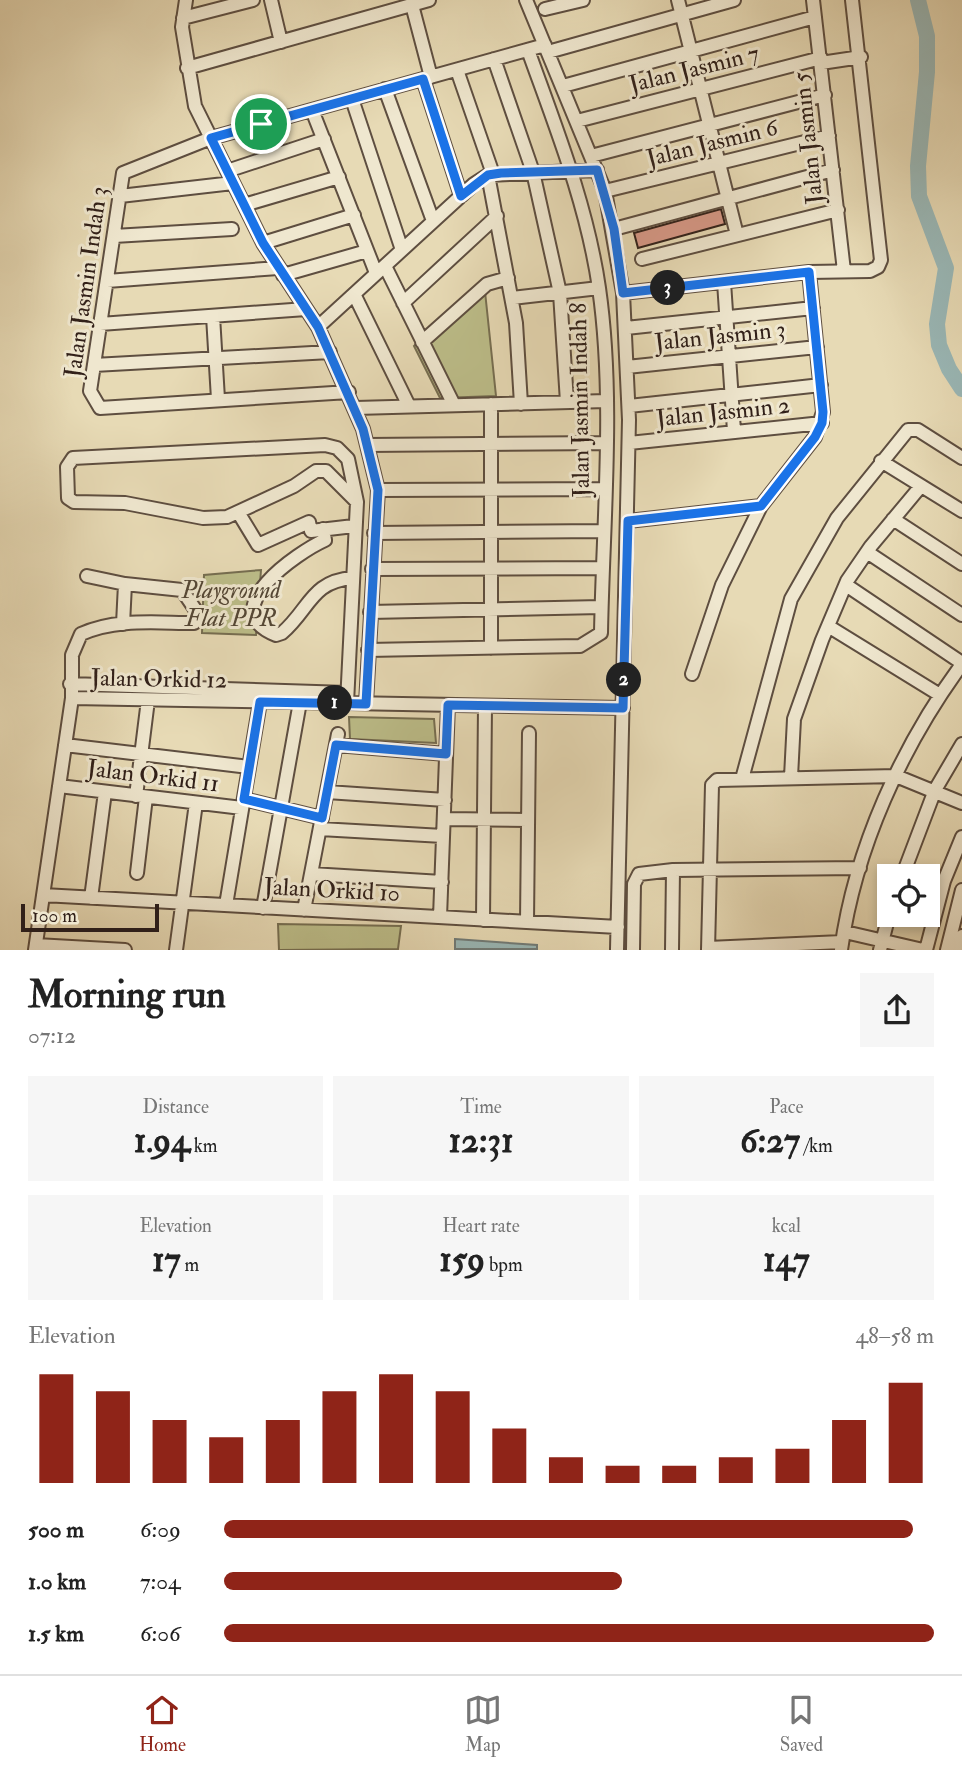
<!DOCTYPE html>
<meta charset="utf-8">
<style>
body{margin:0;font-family:"IM FELL Double Pica",serif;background:#f6f6f6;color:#222;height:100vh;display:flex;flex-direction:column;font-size:26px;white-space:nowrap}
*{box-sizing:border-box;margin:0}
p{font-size:23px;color:#767676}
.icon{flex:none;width:38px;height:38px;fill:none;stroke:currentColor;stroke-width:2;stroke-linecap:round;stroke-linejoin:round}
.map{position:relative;height:950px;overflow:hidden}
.details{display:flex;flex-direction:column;background:#fff;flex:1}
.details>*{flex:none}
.controls{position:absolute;left:877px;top:864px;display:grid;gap:14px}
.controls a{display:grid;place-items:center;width:63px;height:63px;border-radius:0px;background:#fff;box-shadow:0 4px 10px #0003;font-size:35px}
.scale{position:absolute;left:21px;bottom:18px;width:138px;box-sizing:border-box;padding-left:7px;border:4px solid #312019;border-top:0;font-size:19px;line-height:24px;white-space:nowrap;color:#312019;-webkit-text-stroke:5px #efe7cf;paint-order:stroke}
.pin{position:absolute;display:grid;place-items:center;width:60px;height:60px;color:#fff;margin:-30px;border:4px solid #fff;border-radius:50%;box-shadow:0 2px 7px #0007}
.km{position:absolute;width:35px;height:35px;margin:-18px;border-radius:50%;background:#222;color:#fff;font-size:19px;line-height:35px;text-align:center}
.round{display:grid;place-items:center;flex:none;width:74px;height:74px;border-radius:0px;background:#f6f6f6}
.summary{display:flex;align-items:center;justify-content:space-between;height:119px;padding:0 28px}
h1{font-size:38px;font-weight:700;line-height:52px}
.figures{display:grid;grid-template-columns:repeat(3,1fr);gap:10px;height:119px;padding:7px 28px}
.figures div{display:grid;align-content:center;border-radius:0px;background:#f6f6f6;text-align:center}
.figures b{font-size:35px;font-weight:700}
.figures small{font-size:19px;font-weight:400}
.figures p{font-size:19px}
.chart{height:196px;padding:14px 28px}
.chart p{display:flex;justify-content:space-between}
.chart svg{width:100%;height:126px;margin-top:7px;stroke:#8f2418;stroke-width:6}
ul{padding:0 28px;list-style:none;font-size:23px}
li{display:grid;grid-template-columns:112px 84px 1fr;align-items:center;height:52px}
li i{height:18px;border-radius:9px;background:#8f2418}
.dock{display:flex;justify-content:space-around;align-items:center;height:98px;border-top:2px solid #e0e0e0;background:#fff;font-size:19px;color:#767676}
.dock a{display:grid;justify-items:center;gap:4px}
.dock .current{color:#8f2418}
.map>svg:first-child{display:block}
.green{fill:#bcbd89;stroke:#766e51;stroke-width:2}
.water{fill:#9ab8b7;stroke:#707b78;stroke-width:2}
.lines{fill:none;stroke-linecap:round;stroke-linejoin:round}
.river{stroke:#9ab8b7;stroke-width:16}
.building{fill:#d89988;stroke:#312019;stroke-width:2}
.minor-casing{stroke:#5e4e40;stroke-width:16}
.minor{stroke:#efe7cf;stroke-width:12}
.route-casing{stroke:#fff;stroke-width:14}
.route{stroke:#1a73e8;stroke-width:9}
.labels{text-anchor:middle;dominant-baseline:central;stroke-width:6;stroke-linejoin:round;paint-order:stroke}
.street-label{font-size:24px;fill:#312019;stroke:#efe7cf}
.park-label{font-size:24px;font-style:italic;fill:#544735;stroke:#efe7cf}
</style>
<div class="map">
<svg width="962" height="950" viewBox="0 0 962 950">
<rect width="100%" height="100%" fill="#e7dab5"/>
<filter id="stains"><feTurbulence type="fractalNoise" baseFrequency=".00286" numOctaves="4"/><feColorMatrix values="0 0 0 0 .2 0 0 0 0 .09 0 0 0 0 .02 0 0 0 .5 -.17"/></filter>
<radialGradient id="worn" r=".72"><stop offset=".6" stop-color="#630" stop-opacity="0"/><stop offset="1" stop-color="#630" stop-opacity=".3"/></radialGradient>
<path class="green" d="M484,282L496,396L440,398L414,346Z
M261,570L256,635L202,633L204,575Z
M349,717L434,719L436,743L350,739Z
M278,924L401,926L398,949L279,950Z"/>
<path class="water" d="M455,939L537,945V949H455Z"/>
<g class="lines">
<path class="river" d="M918,0L927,36V72L918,166L919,196L946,268L937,324L939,345L949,369L962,389"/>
</g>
<path class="building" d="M721,209L725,224L638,248L634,233Z"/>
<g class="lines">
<defs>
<path id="minor" d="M186,0L182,27L195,106L263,243L318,327L363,429L378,490L366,703
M271,0L281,42
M526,0L605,191L623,293L629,420L617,950
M678,0L737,235
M813,0L844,271
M412,5L431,77
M545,9L583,0
M183,18L253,0
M548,52L734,0
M494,59L533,172L560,293L567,402
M821,63L861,57
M187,68L429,0
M457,70L493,174
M423,79L461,196
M563,86L815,17
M385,89L433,221
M352,99L402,250
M312,110L376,273
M577,121L821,58
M591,156L825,95
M227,171L324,139
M488,175L516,323L521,404
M605,191L829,136
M120,196L233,183
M244,205L339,177
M614,229L833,170
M114,236L232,229
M263,243L354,215
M642,259L838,210
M385,266L454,405
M283,275L367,251
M107,281L278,268
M724,282L734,431
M623,293L809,272L870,271L878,267L881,260L852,0
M354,294L409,406
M512,298L599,288
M403,303L497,216
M213,316L218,399
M100,324L306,309
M318,327L474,184L488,175L597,170
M626,328L813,308
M422,342L487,284L508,278
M94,365L330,352
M627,367L817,347
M349,392L100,408L90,391L123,173L211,138L545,45
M491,404V648
M629,406L821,385
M356,408L606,401
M629,443L822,423
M367,445L605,443
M881,461L962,511
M378,490L604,489
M238,512L258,545L309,522L311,531L354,526
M893,519L962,564
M628,521L761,506
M323,529L325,540C298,552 213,610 276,635L282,633C310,609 311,581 353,578
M374,533L603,531
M867,552L962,615
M372,569L602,568
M87,576L125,584
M846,585L962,663
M370,612L601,607
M828,626L940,695
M368,650L580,646L601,633C603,521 615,399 599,288C587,205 556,128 528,50
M692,674L722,585L761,506L815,437L823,412L809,272
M70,684L347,693
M72,698L623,708
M347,703L357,502L348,459L337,448L325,445L73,458L67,467L68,498L74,502L125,503L203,518L227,517L294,486L316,471H326L357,502
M65,745L249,767
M336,745L446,754
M791,777L794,719L822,640L847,581L871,546L921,486
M742,779L791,599L837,518L908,430H918L962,458
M59,786L242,808
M327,792L445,800
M136,796L148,700
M244,799L322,818
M444,819L528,820
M320,829L443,836
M137,873L146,797
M311,874L442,882
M902,877L935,790L962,744
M43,895L618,927
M91,898L105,792
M226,905L260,702
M263,908L300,702
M304,910L338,734
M440,917L448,705
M483,920L485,706
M527,922L529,733
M845,932L923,950
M36,945L125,950
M708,948L842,942
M35,950L72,698V655L81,634C116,618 156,623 194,623L199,615L182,590L125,584L123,624
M176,950L196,803
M633,950L634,884L639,874L673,870L860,868
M672,950L673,870
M708,950L712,785L717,780L896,776L962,803
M841,950C855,848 902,746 962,664
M880,950L889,915
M926,950L944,881L962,837
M947,950L962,890
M959,950L962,936"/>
</defs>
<use href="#minor" class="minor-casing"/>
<use href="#minor" class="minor"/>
</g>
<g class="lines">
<defs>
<path id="route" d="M423,79L461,196L488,175L501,173L597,170L614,229L623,293L809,272L823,412L822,423L815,437L761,506L628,521L623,708L448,705L446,754L336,745L322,818L244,799L260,702L366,704L378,490L363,429L318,327L263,243L211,138Z"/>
</defs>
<use href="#route" class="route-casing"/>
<use href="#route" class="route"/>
</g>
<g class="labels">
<g class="street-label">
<text transform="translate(694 69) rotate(-14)">Jalan Jasmin 7</text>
<text transform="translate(808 138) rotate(-96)">Jalan Jasmin 5</text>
<text transform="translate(712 143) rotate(-14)">Jalan Jasmin 6</text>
<text transform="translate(86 282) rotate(-82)">Jalan Jasmin Indah 3</text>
<text transform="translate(720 336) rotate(-6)">Jalan Jasmin 3</text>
<text transform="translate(580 400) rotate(-91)">Jalan Jasmin Indah 8</text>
<text transform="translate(723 412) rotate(-6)">Jalan Jasmin 2</text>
<text transform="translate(159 679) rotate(1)">Jalan Orkid 12</text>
<text transform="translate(153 776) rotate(7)">Jalan Orkid 11</text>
<text transform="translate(332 890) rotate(3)">Jalan Orkid 10</text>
</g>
<g class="park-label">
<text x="231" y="590">Playground<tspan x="231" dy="28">Flat PPR</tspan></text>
</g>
</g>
<rect width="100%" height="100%" filter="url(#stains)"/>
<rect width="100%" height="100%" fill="url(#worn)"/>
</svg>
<div class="controls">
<a><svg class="icon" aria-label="locate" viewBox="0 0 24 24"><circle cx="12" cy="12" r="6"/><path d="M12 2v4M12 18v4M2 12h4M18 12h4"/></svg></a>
</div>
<div class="scale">100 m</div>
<div class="pin" style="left:261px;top:124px;background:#1e9e55"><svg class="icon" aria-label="arrive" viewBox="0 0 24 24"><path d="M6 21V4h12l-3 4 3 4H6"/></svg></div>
<b class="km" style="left:335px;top:703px">1</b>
<b class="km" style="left:624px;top:680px">2</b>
<b class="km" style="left:668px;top:288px">3</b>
</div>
<section class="details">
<div class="summary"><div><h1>Morning run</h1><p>07:12</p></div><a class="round"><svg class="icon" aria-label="share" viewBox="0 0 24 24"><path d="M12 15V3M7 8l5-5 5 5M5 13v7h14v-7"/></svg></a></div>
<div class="figures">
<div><p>Distance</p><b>1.94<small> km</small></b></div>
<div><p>Time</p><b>12:31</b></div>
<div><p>Pace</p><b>6:27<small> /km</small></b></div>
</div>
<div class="figures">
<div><p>Elevation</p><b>17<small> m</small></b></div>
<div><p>Heart rate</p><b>159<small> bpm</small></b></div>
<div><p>kcal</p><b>147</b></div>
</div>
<div class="chart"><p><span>Elevation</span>48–58 m</p>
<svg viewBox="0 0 160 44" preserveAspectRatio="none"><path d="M5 44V6M15 44V12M25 44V22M35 44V28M45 44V22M55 44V12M65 44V6M75 44V12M85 44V25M95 44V35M105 44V38M115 44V38M125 44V35M135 44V32M145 44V22M155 44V9"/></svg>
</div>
<ul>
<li><b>500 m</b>6:09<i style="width:97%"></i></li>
<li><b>1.0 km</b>7:04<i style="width:56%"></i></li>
<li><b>1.5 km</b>6:06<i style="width:100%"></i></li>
</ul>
</section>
<nav class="dock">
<a class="current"><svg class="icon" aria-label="home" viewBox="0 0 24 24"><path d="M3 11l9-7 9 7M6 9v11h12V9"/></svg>Home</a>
<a><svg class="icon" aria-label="map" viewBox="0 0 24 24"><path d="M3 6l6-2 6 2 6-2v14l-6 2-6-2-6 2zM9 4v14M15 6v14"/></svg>Map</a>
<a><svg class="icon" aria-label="saved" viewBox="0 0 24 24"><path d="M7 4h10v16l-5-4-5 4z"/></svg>Saved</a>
</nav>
